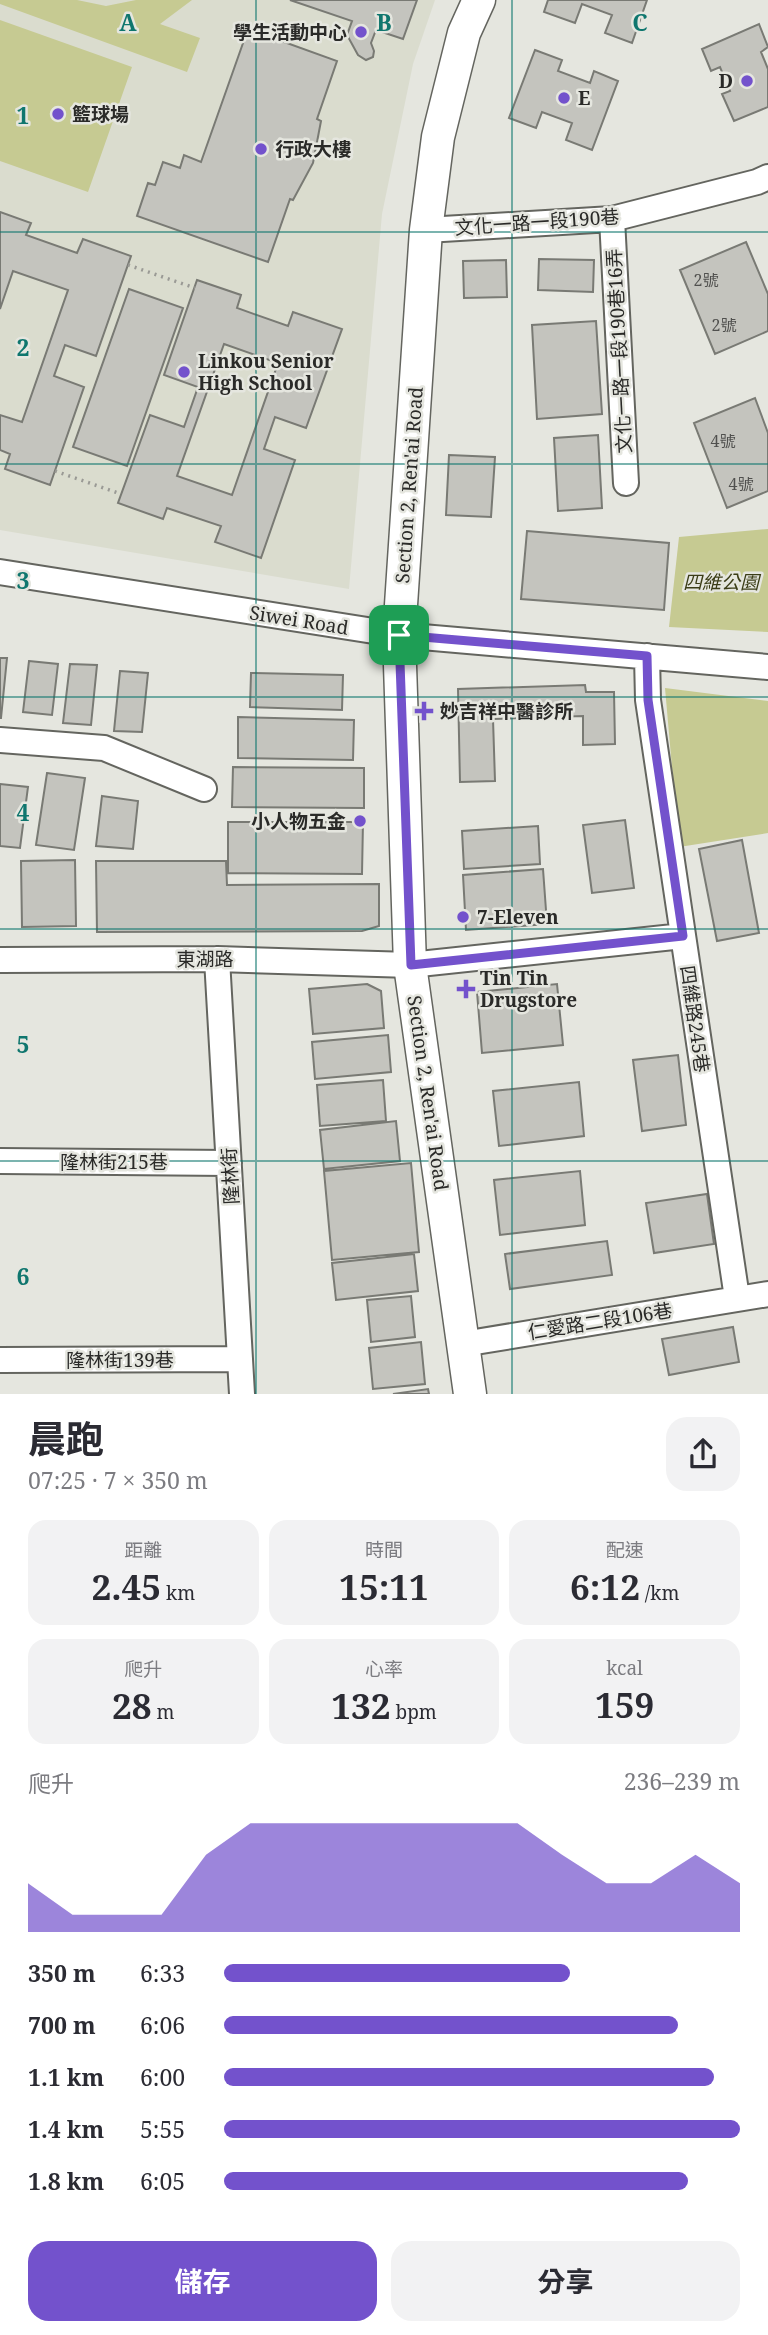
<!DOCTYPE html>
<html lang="zh-TW">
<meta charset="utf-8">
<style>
body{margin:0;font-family:"Noto Serif","Noto Sans TC",serif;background:#f2f2f3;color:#2b2b33;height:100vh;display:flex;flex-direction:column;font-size:26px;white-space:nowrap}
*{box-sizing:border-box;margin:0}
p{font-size:23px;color:#7c7c81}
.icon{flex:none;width:38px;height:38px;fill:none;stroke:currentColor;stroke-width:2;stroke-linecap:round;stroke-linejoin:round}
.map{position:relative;height:1394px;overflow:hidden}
.panel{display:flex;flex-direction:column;background:#fff;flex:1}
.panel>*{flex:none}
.pin{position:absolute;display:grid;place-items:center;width:60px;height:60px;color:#fff;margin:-30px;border-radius:14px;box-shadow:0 4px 10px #0006}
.round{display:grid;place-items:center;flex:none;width:74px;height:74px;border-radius:21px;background:#f2f2f3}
.overview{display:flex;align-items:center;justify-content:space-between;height:119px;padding:0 28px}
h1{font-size:38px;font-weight:700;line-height:52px}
.stats{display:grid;grid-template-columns:repeat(3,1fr);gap:10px;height:119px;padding:7px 28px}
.stats div{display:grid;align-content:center;border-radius:18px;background:#f2f2f3;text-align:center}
.stats b{font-size:35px;font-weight:700}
.stats small{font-size:19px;font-weight:400}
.stats p{font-size:19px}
.chart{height:196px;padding:14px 28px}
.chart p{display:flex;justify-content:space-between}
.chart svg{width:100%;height:126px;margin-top:7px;fill:#7352cc;opacity:.7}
.button{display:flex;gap:14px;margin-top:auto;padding:14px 28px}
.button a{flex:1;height:80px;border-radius:21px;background:#7352cc;color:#fff;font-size:28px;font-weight:700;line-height:80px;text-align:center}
.button a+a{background:#f2f2f3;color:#2b2b33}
ul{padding:0 28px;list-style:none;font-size:23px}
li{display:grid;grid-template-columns:112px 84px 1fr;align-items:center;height:52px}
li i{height:18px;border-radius:9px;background:#7352cc}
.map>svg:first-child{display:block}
.built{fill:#dadcce}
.green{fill:#c6ca92}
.building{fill:#c4c4be;stroke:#797a74;stroke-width:2;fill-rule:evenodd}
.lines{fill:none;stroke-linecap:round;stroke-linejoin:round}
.minor-casing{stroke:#64655f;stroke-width:28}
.major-casing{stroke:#64655f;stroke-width:35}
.path{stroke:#9a9a95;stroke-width:3.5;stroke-dasharray:2 5;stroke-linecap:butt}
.minor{stroke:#fff;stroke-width:24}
.major{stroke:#fff;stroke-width:32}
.route-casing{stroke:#fff;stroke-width:14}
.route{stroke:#7352cc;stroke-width:9}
.grid{fill:none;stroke:#0f766e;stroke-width:2;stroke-opacity:0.55}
.poi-dot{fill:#7352cc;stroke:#e5e6df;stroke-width:2.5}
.labels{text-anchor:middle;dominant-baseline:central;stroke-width:5;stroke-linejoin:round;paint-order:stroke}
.number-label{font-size:16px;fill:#50504e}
.poi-label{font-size:19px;font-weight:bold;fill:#2a2a28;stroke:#e5e6df;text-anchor:start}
.street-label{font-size:19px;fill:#2a2a28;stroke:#e5e6df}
.park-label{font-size:19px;font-style:italic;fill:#3b3d17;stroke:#e5e6df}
.grid-label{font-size:23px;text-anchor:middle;font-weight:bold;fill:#0f766e;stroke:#e5e6df;stroke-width:5;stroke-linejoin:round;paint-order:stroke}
</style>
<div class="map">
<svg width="768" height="1394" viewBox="0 0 768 1394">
<rect width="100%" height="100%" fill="#e5e6df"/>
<path class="built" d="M0,0H435L413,64L382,214L349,589L0,530Z"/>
<path class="green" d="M0,0H77L106,6L136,0H192L160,24L200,38L187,72L0,4Z
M0,20L132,67L88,192L0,161Z
M768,529V632L669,627L679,537Z
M665,688L768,701V833L679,847Z"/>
<path class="building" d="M290,0H417L403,39L376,30L371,43L374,51L373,57L366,60L358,55L347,35L352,21Z
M548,0H647L632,43L605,33L612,15L582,4L575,23L544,12Z
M759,24L768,47L761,52L768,69V107L734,121L722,94L730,91L720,67L711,71L702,49Z
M248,29L337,61L317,119L321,121L313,163L293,200L290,199L268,262L137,216L148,183L155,185L163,162L180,168L184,155L201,162Z
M535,50L562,60L558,71L590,83L594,71L618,81L592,150L566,140L572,123L542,112L536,128L509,118Z
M0,212L31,223L26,235L77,253L83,239L131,256L96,356L65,345L54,376L84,387L50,485L5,469L10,454L0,450V415L22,422L68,290L13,271L0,309Z
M746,242L768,294V331L715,354L680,270Z
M539,259L594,260L593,292L538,290Z
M506,260L507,297L464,298L463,261Z
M197,280L241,295L237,308L288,326L293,312L342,329L306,428L275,417L264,449L295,460L261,558L215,542L221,526L167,508L163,519L118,503L150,415L184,427L198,387L164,375ZM224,344L278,363L232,495L177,476Z
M129,289L183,308L127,466L73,447Z
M596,321L602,414L537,419L532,325Z
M755,398L768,433V491L727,508L694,423Z
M598,435L602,508L558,511L554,438Z
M449,455L495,457L491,517L446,515Z
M527,531L669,543L664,610L521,599Z
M0,658H7L1,718H0Z
M29,661L58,664L52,715L23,712Z
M70,664L97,665L91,725L63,723Z
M120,671L148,673L142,732L114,731Z
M251,673L343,675L342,710L250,707Z
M585,685L586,692H614L615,744L583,745V716L493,719L495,781L460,782L458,689Z
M238,717L354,720L353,760L238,758Z
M233,767L364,768V808L232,807Z
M47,773L85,778L74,850L36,845Z
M0,784L28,787L20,848L0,846Z
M102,796L138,801L133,849L96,846Z
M625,820L634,888L592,893L583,825Z
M228,822H363L362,874L228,873Z
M538,826L540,864L464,869L462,831Z
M742,840L759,933L717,941L699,849Z
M75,860L76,926L22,927L21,861Z
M96,861H226L227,885L379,884V926L362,931L97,932Z
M543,869L547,924L466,930L463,875Z
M367,984L381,991L384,1028L313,1034L309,989Z
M557,984L563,1045L482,1053L477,992Z
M388,1035L391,1072L315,1079L312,1042Z
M678,1055L686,1125L642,1131L633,1060Z
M383,1080L386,1121L320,1126L317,1085Z
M579,1082L584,1136L499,1146L493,1091Z
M396,1121L400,1161L324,1169L320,1130Z
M411,1163L419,1252L332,1260L324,1171Z
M580,1171L585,1225L500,1235L494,1180Z
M707,1194L714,1244L654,1253L646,1203Z
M607,1241L612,1275L510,1289L505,1254Z
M414,1254L418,1291L336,1300L332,1263Z
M411,1296L415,1337L371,1342L367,1300Z
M733,1327L739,1362L669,1375L662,1339Z
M421,1342L425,1384L373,1389L369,1348Z
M428,1389L429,1394H393Z"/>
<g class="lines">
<defs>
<path id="minor" d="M612,219L626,483
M426,230L612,219L757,182L768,177
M0,572L399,635L768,667
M647,656L648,700L737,1298
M0,740L104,748L204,789
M217,959L242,1394
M0,960L217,959L410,965L683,936
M0,1161L229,1163
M463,1344L768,1294
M0,1360L240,1359"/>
<path id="major" d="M470,1394L410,965L399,635L426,230L438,137L464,33L479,0"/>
</defs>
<use href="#minor" class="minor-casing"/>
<use href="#major" class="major-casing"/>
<path class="path" d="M128,265L195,288
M55,471L121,494"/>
<use href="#minor" class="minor"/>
<use href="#major" class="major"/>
</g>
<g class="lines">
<defs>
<path id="route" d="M399,635L647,656L648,700L683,936L411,965Z"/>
</defs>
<use href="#route" class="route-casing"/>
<use href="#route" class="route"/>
</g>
<path class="grid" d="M256,0V1394M512,0V1394M0,232H768M0,464H768M0,697H768M0,929H768M0,1161H768"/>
<g class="poi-dot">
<circle cx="361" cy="32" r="7"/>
<circle cx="747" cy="81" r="7"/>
<circle cx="564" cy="98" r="7"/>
<circle cx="58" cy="114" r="7"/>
<circle cx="261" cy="149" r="7"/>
<circle cx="184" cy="372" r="7"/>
<path d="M420.5 700.5h7v7h7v7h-7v7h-7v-7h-7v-7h7z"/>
<circle cx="360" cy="821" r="7"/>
<circle cx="463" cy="917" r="7"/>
<path d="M462.5 978.5h7v7h7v7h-7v7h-7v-7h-7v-7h7z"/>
</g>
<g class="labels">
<g class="number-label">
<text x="706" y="280">2號</text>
<text x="724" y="325">2號</text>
<text x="723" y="441">4號</text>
<text x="741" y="484">4號</text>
</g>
<g class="poi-label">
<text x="347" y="32" text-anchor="end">學生活動中心</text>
<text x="733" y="81" text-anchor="end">D</text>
<text x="578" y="98">E</text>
<text x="72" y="114">籃球場</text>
<text x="275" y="149">行政大樓</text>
<text x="198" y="361">Linkou Senior<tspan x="198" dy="22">High School</tspan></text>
<text x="440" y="711">妙吉祥中醫診所</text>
<text x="346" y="821" text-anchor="end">小人物五金</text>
<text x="477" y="917">7-Eleven</text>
<text x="480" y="978">Tin Tin<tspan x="480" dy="22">Drugstore</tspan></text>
</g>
<g class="street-label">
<text transform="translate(537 222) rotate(-4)">文化一路一段190巷</text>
<text transform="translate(619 351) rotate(-93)">文化一路一段190巷16弄</text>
<text transform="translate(409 485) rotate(-86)">Section 2, Ren'ai Road</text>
<text transform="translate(299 620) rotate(9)">Siwei Road</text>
<text x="205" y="959">東湖路</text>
<text transform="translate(695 1019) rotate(82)">四維路245巷</text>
<text transform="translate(428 1093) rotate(82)">Section 2, Ren'ai Road</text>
<text x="114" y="1162">隆林街215巷</text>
<text transform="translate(230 1176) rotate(-93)">隆林街</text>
<text transform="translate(600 1321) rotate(-9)">仁愛路二段106巷</text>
<text x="120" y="1360">隆林街139巷</text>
</g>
<g class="park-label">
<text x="721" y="582">四維公園</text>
</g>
</g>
<g class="grid-label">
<text x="128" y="31">A</text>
<text x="384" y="31">B</text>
<text x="640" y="31">C</text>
<text x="23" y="124">1</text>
<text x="23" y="356">2</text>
<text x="23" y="589">3</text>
<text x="23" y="821">4</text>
<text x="23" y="1053">5</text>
<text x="23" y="1285">6</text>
</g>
</svg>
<div class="pin" style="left:399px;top:635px;background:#1e9e55"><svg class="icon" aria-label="arrive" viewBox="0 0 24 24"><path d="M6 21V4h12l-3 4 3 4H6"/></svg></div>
</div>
<section class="panel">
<div class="overview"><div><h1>晨跑</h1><p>07:25 · 7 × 350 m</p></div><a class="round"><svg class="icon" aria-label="share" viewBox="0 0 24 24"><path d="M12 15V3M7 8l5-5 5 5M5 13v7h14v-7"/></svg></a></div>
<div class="stats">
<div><p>距離</p><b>2.45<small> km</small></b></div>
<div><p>時間</p><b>15:11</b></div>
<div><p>配速</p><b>6:12<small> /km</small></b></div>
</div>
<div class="stats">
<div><p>爬升</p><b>28<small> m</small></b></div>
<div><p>心率</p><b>132<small> bpm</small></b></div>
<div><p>kcal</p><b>159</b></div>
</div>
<div class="chart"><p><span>爬升</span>236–239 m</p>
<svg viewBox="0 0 160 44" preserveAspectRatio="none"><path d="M0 44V27L10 38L20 38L30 38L40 17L50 6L60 6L70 6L80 6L90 6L100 6L110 6L120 17L130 27L140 27L150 17L160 27V44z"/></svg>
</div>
<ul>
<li><b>350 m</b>6:33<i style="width:67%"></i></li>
<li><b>700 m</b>6:06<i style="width:88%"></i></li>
<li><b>1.1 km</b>6:00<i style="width:95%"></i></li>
<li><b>1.4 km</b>5:55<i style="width:100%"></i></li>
<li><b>1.8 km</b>6:05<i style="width:90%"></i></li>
</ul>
<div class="button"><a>儲存</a><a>分享</a></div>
</section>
